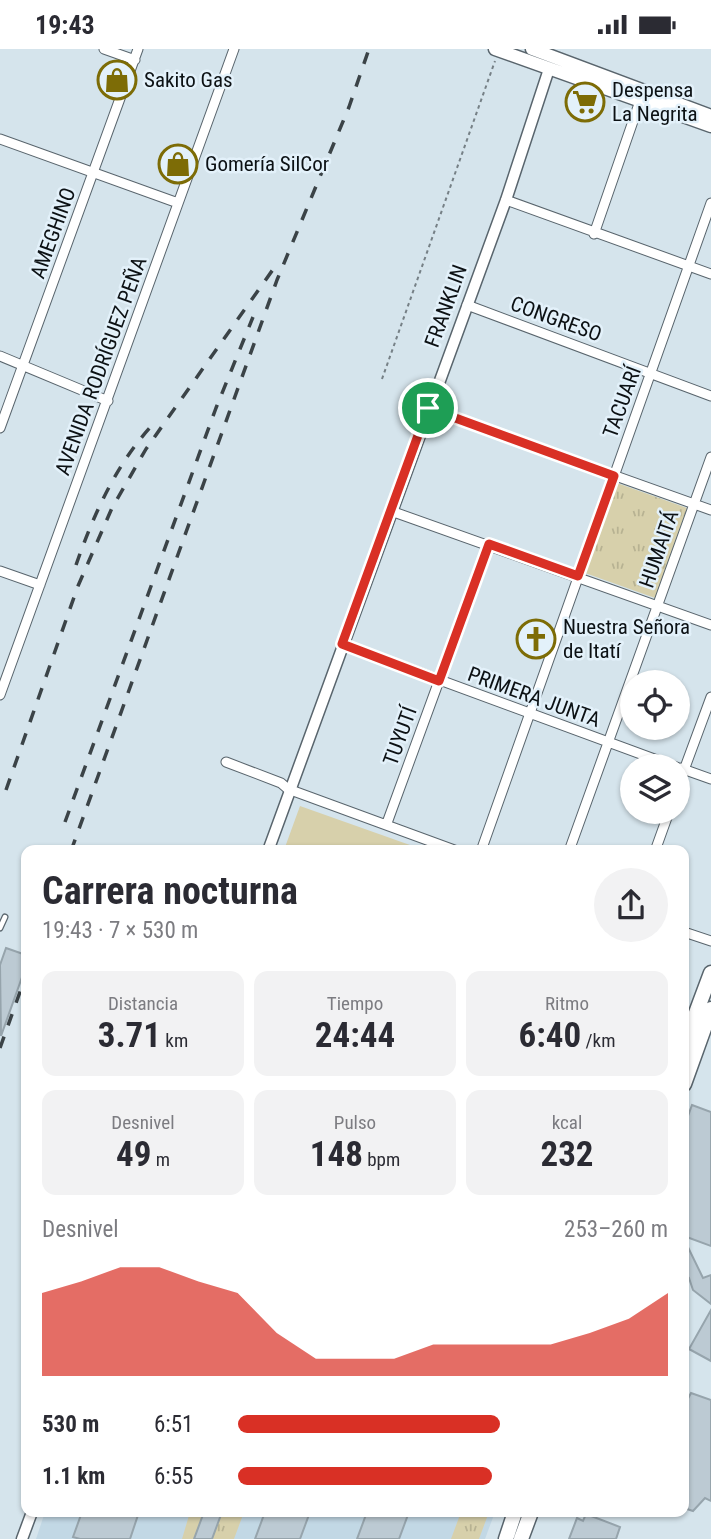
<!DOCTYPE html>
<html lang="es">
<meta charset="utf-8">
<style>
body{margin:0;font-family:"Roboto Condensed",sans-serif;background:#f2f2f3;color:#2b2b33;height:100vh;display:flex;flex-direction:column;font-size:26px;white-space:nowrap}
*{box-sizing:border-box;margin:0}
p{font-size:23px;color:#7c7c81}
.icon{flex:none;width:38px;height:38px;fill:none;stroke:currentColor;stroke-width:2;stroke-linecap:round;stroke-linejoin:round}
.map{position:relative;flex:1;overflow:hidden}
.sheet{position:absolute;left:21px;top:796px;width:668px;height:672px;display:flex;flex-direction:column;background:#fff;border-radius:14px;box-shadow:0 2px 5px #0004}
.sheet>*{flex:none}
.controls{position:absolute;left:620px;top:621px;display:grid;gap:14px}
.controls a{display:grid;place-items:center;width:70px;height:70px;border-radius:50%;background:#fff;box-shadow:0 2px 5px #0004;font-size:35px}
.pin{position:absolute;display:grid;place-items:center;width:60px;height:60px;color:#fff;margin:-30px;border:4px solid #fff;border-radius:50%;box-shadow:0 2px 7px #0007}
.round{display:grid;place-items:center;flex:none;width:74px;height:74px;border-radius:37px;background:#f2f2f3}
.overview{display:flex;align-items:center;justify-content:space-between;height:119px;padding:0 21px}
h1{font-size:38px;font-weight:700;line-height:52px}
.figures{display:grid;grid-template-columns:repeat(3,1fr);gap:10px;height:119px;padding:7px 21px}
.figures div{display:grid;align-content:center;border-radius:14px;background:#f2f2f3;text-align:center}
.figures b{font-size:35px;font-weight:700}
.figures small{font-size:19px;font-weight:400}
.figures p{font-size:19px}
.chart{height:196px;padding:14px 21px}
.chart p{display:flex;justify-content:space-between}
.chart svg{width:100%;height:126px;margin-top:7px;fill:#d93025;opacity:.7}
ul{padding:0 21px;list-style:none;font-size:23px}
li{display:grid;grid-template-columns:112px 84px 1fr;align-items:center;height:52px}
li i{height:18px;border-radius:9px;background:#d93025}
.status{display:flex;justify-content:space-between;align-items:center;height:49px;padding:0 35px;background:#fff;direction:ltr}
.status svg{height:19px;fill:currentColor}
.map>svg:first-child{display:block}
.built{fill:#c2d8e5}
.grass{fill:#d7d0ab}
.park{fill:url(#park-tufts)}
.building{fill:#bccad3;stroke:#96a4ac;stroke-width:2}
.lines{fill:none;stroke-linecap:round;stroke-linejoin:round}
.service-casing{stroke:#59656d;stroke-width:7}
.minor-casing{stroke:#59656d;stroke-width:11}
.tertiary-casing{stroke:#59656d;stroke-width:13}
.secondary-casing{stroke:#59656d;stroke-width:15}
.primary-casing{stroke:#59656d;stroke-width:17}
.path{stroke:#768086;stroke-width:2;stroke-dasharray:3.5 3.5;stroke-linecap:butt}
.service{stroke:#fff;stroke-width:4.5}
.minor{stroke:#fff;stroke-width:9}
.tertiary{stroke:#fff;stroke-width:10}
.secondary{stroke:#fff;stroke-width:12}
.primary{stroke:#fff;stroke-width:14}
.rail{stroke:#3b4347;stroke-width:3.5;stroke-dasharray:12 12;stroke-linecap:butt}
.route-casing{stroke:#fff;stroke-width:14}
.route{stroke:#d93025;stroke-width:9}
.labels{text-anchor:middle;dominant-baseline:central;stroke-width:5;stroke-linejoin:round;paint-order:stroke}
.poi-label{font-size:21px;fill:#0c1114;stroke:#e3f1fa;text-anchor:start}
.street-label{font-size:21px;fill:#0c1114;stroke:#e3f1fa}
</style>
<div class="status"><b>19:43</b><svg viewBox="0 0 49 12"><path d="M0 12V9h3v3zM5 12V6h3v6zM10 12V3h3v9zM15 12V0h3v12zM26 1h20v11H26zM47 4h2v5h-2z"/></svg></div>
<div class="map">
<svg width="711" height="1490" viewBox="0 0 711 1490">
<defs>
<pattern id="park-tufts" width="24" height="20" patternUnits="userSpaceOnUse" patternTransform="scale(1.75)"><rect width="24" height="20" fill="#d7d0ab"/><path d="M3 7l-1-3M5 7V3M7 7l1-3M15 17l-1-3M17 17v-4M19 17l1-3" fill="none" stroke="#b7b292"/></pattern>
</defs>
<rect width="100%" height="100%" fill="#d5e4ec"/>
<path class="built" d="M45,1463H495L485,1490H36Z"/>
<path class="grass" d="M300,757L424,801H284Z"/>
<path class="park" d="M617,434L687,459L655,549L585,524Z
M190,1463H244L234,1490H182Z
M461,1463H489L479,1490H451Z"/>
<path class="building" d="M6,899L26,906V917L1,987L0,916Z
M692,1056L711,1063V1197L684,1187V1078Z
M684,1190L703,1229L711,1226V1255L693,1241L689,1229L684,1231Z
M711,1261V1312L689,1300Z
M691,1344L711,1351V1452L705,1449L693,1462L684,1459V1357Z
M82,1463H139L130,1490H80L73,1488Z
M204,1463H222L212,1490H194Z
M265,1463H310L300,1490H255Z
M367,1463H409L399,1490H357Z
M586,1465L620,1478L616,1490H569L577,1469L583,1472Z"/>
<g class="lines">
<defs>
<path id="service" d="M0,879L5,868"/>
<path id="minor" d="M104,0L135,11
M0,90L178,154
M506,151L711,225
M594,185L640,52
M467,256L711,347
M0,307L108,352
M428,360L711,461
M0,379L138,0
M391,462L711,576
M0,522L40,536
M342,595L676,718
M0,646L234,0
M226,713L281,734L288,740L457,802
M680,719L711,730
M677,740L711,648
M387,774L489,495
M481,802L711,154
M569,802L711,408
M655,802L669,763
M684,883L711,892"/>
<path id="tertiary" d="M268,802L506,151L549,20
M22,1490L32,1463"/>
<path id="secondary" d="M495,0L711,77
M532,0L711,67"/>
<path id="primary" d="M684,996L711,924
M684,1035L711,960
M506,1490L515,1463
M521,1490L531,1463"/>
</defs>
<use href="#service" class="service-casing"/>
<use href="#minor" class="minor-casing"/>
<use href="#tertiary" class="tertiary-casing"/>
<use href="#secondary" class="secondary-casing"/>
<use href="#primary" class="primary-casing"/>
<path class="path" d="M382,330L495,12"/>
<use href="#service" class="service"/>
<use href="#minor" class="minor"/>
<use href="#tertiary" class="tertiary"/>
<use href="#secondary" class="secondary"/>
<use href="#primary" class="primary"/>
<path class="rail" d="M76,516C94,464 118,411 157,371
M6,741L78,537L112,459L146,400L274,219
M65,773L216,359L253,268
M71,802L277,231L349,58L369,0
M0,999L26,926"/>
</g>
<g class="lines">
<defs>
<path id="route" d="M428,359L614,427L578,527L489,495L439,632L342,595Z"/>
</defs>
<use href="#route" class="route-casing"/>
<use href="#route" class="route"/>
</g>
<defs>
<symbol id="shop-ring" viewBox="-11 -11 22 22"><circle r="9.5" fill="#e3f1fa" stroke="#7d6c06" stroke-width="1.5"/><path d="M-5-2.5h2.3a2.7 3.5 0 0 1 5.4 0H5L5.5 6h-11ZM-1.5-2.5h3a1.5 2.3 0 0 0-3 0Z" fill="#7d6c06"/></symbol>
<symbol id="supermarket-ring" viewBox="-11 -11 22 22"><circle r="9.5" fill="#e3f1fa" stroke="#7d6c06" stroke-width="1.5"/><path d="M-6-5.5h2.5l.6 2H6L4.5 2H-2.5L-4.4-4H-6ZM-1.5 3.2a1.3 1.3 0 1 0 .1 0ZM3 3.2a1.3 1.3 0 1 0 .1 0Z" fill="#7d6c06"/></symbol>
<symbol id="church-ring" viewBox="-11 -11 22 22"><circle r="9.5" fill="#e3f1fa" stroke="#7d6c06" stroke-width="1.5"/><path d="M-1.2-6h2.4v3.5h3.3v2.4h-3.3V6h-2.4V-.1h-3.3v-2.4h3.3Z" fill="#7d6c06"/></symbol>
</defs>
<g fill-rule="evenodd">
<use href="#shop-ring" x="95" y="9" width="44" height="44"/>
<use href="#supermarket-ring" x="563" y="31" width="44" height="44"/>
<use href="#shop-ring" x="156" y="93" width="44" height="44"/>
<use href="#church-ring" x="514" y="568" width="44" height="44"/>
</g>
<g class="labels">
<g class="poi-label">
<text x="144" y="31">Sakito Gas</text>
<text x="612" y="41">Despensa<tspan x="612" dy="24">La Negrita</tspan></text>
<text x="205" y="115">Gomería SilCor</text>
<text x="563" y="578">Nuestra Señora<tspan x="563" dy="24">de Itatí</tspan></text>
</g>
<g class="street-label">
<text transform="translate(53 184) rotate(-70)">AMEGHINO</text>
<text transform="translate(446 257) rotate(-70)">FRANKLIN</text>
<text transform="translate(556 270) rotate(20)">CONGRESO</text>
<text transform="translate(101 317) rotate(-70)">AVENIDA RODRÍGUEZ PEÑA</text>
<text transform="translate(622 353) rotate(-70)">TACUARÍ</text>
<text transform="translate(659 500) rotate(-71)">HUMAITÁ</text>
<text transform="translate(534 648) rotate(20)">PRIMERA JUNTA</text>
<text transform="translate(400 687) rotate(-70)">TUYUTÍ</text>
</g>
</g>
</svg>
<div class="controls">
<a><svg class="icon" aria-label="locate" viewBox="0 0 24 24"><circle cx="12" cy="12" r="6"/><path d="M12 2v4M12 18v4M2 12h4M18 12h4"/></svg></a>
<a><svg class="icon" aria-label="layers" viewBox="0 0 24 24"><path d="M12 4l9 5-9 5-9-5zM3 14l9 5 9-5"/></svg></a>
</div>
<div class="pin" style="left:428px;top:359px;background:#1e9e55"><svg class="icon" aria-label="arrive" viewBox="0 0 24 24"><path d="M6 21V4h12l-3 4 3 4H6"/></svg></div>
<section class="sheet">
<div class="overview"><div><h1>Carrera nocturna</h1><p>19:43 · 7 × 530 m</p></div><a class="round"><svg class="icon" aria-label="share" viewBox="0 0 24 24"><path d="M12 15V3M7 8l5-5 5 5M5 13v7h14v-7"/></svg></a></div>
<div class="figures">
<div><p>Distancia</p><b>3.71<small> km</small></b></div>
<div><p>Tiempo</p><b>24:44</b></div>
<div><p>Ritmo</p><b>6:40<small> /km</small></b></div>
</div>
<div class="figures">
<div><p>Desnivel</p><b>49<small> m</small></b></div>
<div><p>Pulso</p><b>148<small> bpm</small></b></div>
<div><p>kcal</p><b>232</b></div>
</div>
<div class="chart"><p><span>Desnivel</span>253–260 m</p>
<svg viewBox="0 0 160 44" preserveAspectRatio="none"><path d="M0 44V15L10 11L20 6L30 6L40 11L50 15L60 29L70 38L80 38L90 38L100 33L110 33L120 33L130 33L140 29L150 24L160 15V44z"/></svg>
</div>
<ul>
<li><b>530 m</b>6:51<i style="width:61%"></i></li>
<li><b>1.1 km</b>6:55<i style="width:59%"></i></li>
</ul>
</section>
</div>
